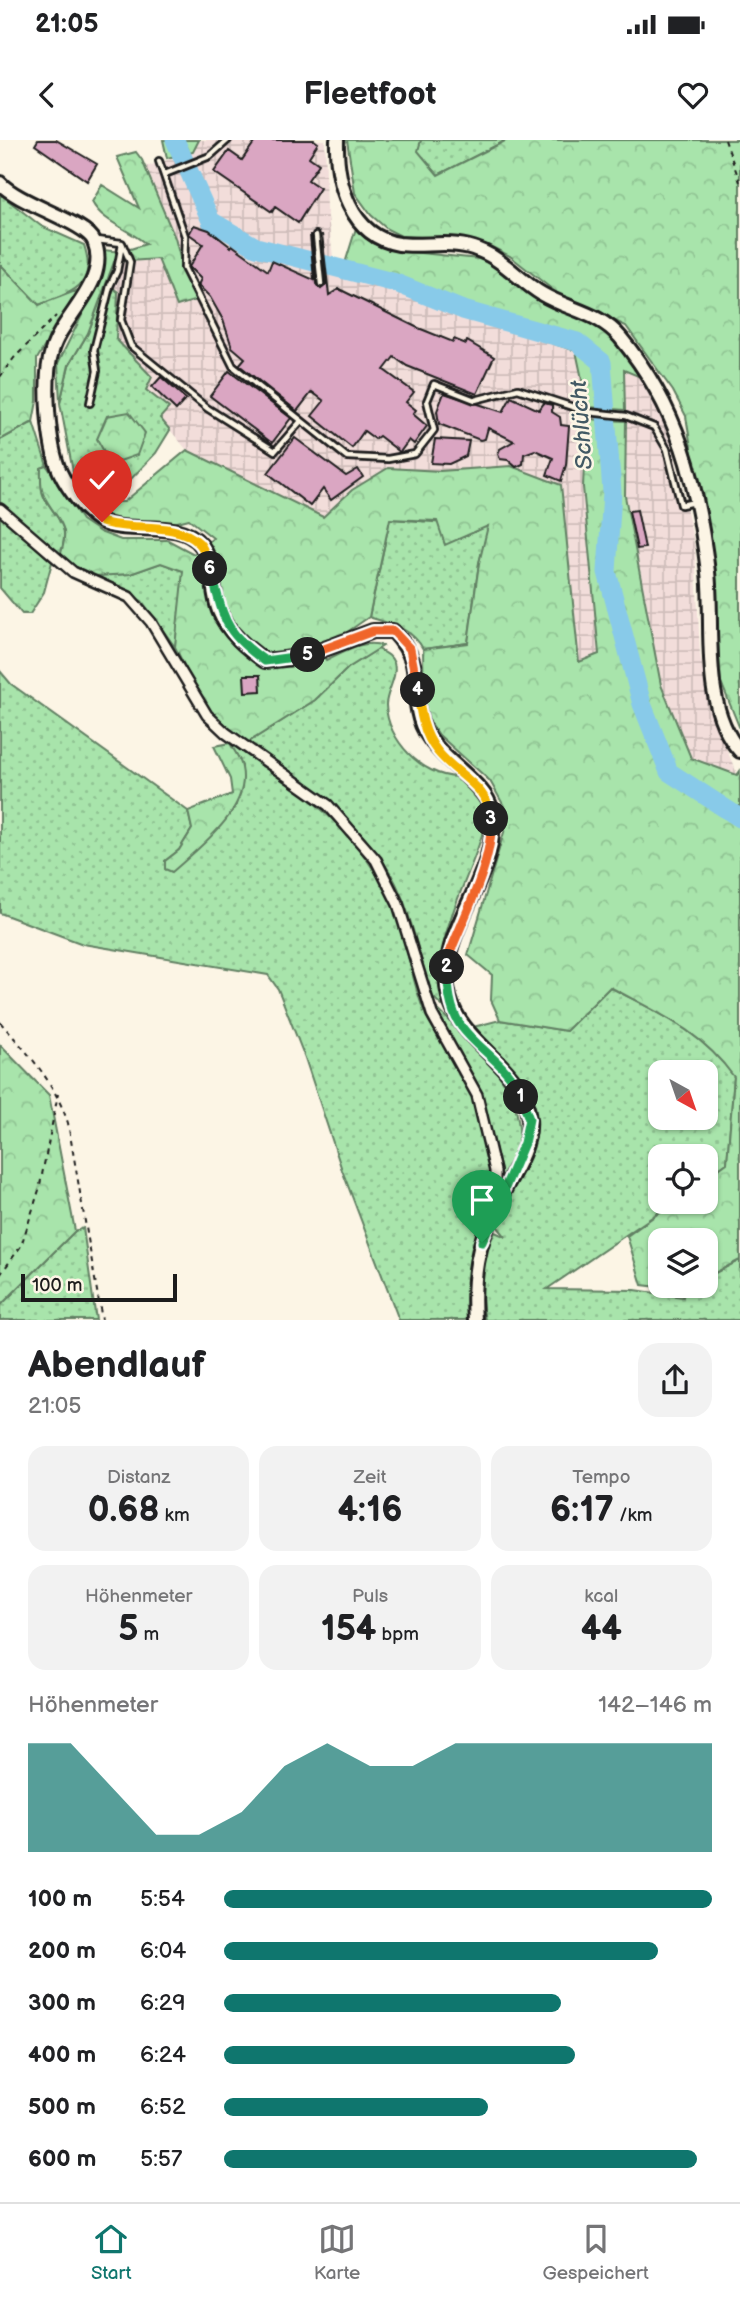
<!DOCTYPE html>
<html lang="de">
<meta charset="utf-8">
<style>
body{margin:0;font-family:"Balsamiq Sans",sans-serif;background:#f2f2f2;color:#202124;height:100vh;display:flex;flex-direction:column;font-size:26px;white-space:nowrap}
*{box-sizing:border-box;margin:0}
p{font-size:23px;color:#757577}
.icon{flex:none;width:38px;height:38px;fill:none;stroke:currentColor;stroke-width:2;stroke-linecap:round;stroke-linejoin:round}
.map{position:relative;height:1180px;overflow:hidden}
.sheet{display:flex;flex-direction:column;background:#fff;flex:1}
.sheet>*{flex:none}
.needle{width:46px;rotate:140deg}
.fabs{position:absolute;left:648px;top:920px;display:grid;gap:14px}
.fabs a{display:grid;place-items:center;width:70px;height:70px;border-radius:14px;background:#fff;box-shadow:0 2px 5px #0004;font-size:35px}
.scale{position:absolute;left:21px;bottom:18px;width:156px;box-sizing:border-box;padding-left:7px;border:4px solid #1c1c1c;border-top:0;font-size:19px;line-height:24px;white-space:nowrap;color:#1c1c1c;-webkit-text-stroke:5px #fcf5e5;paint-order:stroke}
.pin{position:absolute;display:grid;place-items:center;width:60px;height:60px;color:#fff;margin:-72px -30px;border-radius:50% 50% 50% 0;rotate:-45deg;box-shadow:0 0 7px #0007}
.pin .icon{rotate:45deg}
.km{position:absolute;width:35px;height:35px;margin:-18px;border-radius:50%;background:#222;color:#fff;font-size:19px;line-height:35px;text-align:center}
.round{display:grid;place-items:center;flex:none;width:74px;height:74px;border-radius:21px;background:#f2f2f2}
.summary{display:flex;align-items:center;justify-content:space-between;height:119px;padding:0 28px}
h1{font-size:38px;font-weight:600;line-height:52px}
.stats{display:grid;grid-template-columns:repeat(3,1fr);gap:10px;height:119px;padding:7px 28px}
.stats div{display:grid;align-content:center;border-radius:18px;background:#f2f2f2;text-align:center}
.stats b{font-size:35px;font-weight:600}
.stats small{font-size:19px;font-weight:400}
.stats p{font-size:19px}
.chart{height:196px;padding:14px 28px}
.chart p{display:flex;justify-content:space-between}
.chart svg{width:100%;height:126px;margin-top:7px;fill:#0f766e;opacity:.7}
ul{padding:0 28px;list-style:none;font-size:23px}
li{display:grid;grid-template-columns:112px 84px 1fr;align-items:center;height:52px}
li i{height:18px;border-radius:9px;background:#0f766e}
.status{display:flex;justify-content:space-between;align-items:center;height:49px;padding:0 35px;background:#fff;direction:ltr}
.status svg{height:19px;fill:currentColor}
header{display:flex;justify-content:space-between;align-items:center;height:91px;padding:0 28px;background:#fff;font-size:32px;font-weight:600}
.tab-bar{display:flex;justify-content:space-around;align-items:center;height:98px;border-top:2px solid #e0e0e0;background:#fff;font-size:19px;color:#757577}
.tab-bar a{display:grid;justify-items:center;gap:4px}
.tab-bar .active{color:#0f766e}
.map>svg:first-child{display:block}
.industrial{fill:url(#industrial-grid)}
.grass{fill:url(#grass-dots);stroke:#628064;stroke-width:2;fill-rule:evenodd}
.forest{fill:url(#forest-crowns);stroke:#628064;stroke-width:2}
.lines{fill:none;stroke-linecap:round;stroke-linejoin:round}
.river{stroke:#88cae9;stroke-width:19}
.building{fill:#daa6c2;stroke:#1c1c1c;stroke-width:2}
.lane-casing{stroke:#1c1c1c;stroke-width:10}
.street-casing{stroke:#1c1c1c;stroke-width:14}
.secondary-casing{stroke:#1c1c1c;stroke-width:18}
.path{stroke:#1c1c1c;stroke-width:2;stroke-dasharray:5 5;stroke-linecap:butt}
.lane{stroke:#fcf5e5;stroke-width:4.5}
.street{stroke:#fcf5e5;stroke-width:9}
.secondary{stroke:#fcf5e5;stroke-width:12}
.split-1-casing{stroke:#fff;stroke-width:14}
.split-2-casing{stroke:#fff;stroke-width:14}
.split-3-casing{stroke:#fff;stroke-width:14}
.split-4-casing{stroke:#fff;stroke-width:14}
.split-5-casing{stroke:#fff;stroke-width:14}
.split-6-casing{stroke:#fff;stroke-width:14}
.split-7-casing{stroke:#fff;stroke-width:14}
.split-1{stroke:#22a559;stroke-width:9}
.split-2{stroke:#22a559;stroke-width:9}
.split-3{stroke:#f0652b;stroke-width:9}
.split-4{stroke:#f5b400;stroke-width:9}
.split-5{stroke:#f0652b;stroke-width:9}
.split-6{stroke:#22a559;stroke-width:9}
.split-7{stroke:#f5b400;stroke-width:9}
.labels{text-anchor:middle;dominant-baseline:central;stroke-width:5;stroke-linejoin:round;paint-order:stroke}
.water-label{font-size:23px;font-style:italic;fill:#425964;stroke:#fcf5e5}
</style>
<div class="status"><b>21:05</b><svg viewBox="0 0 49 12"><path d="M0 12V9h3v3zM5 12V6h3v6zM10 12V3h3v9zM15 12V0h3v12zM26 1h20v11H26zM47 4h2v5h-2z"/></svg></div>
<header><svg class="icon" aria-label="back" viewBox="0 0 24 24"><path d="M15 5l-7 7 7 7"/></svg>Fleetfoot<svg class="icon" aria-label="heart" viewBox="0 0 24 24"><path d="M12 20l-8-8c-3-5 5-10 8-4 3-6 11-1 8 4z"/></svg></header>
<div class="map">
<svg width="740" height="1180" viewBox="0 0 740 1180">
<defs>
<pattern id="industrial-grid" width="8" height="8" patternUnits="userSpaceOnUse" patternTransform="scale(1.75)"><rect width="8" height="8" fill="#f2ddda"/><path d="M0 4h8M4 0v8" fill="none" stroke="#cfbdba"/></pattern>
<pattern id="grass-dots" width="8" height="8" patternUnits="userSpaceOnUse" patternTransform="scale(1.75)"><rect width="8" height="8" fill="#a8e4ab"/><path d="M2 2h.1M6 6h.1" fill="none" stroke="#90c393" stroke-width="1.8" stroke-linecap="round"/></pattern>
<pattern id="forest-crowns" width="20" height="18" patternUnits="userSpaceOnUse" patternTransform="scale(1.75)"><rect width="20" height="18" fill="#a8e4ab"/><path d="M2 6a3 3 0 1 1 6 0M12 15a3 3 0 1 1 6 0" fill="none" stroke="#90c393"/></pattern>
</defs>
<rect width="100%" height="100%" fill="#fcf5e5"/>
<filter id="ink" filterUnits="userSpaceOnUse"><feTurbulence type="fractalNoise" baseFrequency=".0143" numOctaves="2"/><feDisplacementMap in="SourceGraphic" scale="14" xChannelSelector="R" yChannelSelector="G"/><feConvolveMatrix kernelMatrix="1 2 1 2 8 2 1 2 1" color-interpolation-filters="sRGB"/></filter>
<g filter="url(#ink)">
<path class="industrial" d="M199,0H325L327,69L335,133L576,211L638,236L659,272L674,312L695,408L700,515L713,578L738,636L691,618L661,545L625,356V281L586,279L583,347L600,515L578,522L440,331L388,328L352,350L323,378L187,310L88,193L114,122L158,119L177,165L197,160L145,27L193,12Z"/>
<path class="grass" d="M421,0H507L438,35L417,11Z
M0,54L41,86L84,105C98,147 71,152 39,165L0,124Z
M107,143L118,152L116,199L152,237L146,250L169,268L160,278L170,290L156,313L109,362L73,332L60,263L69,225L88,193Z
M33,282L47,326L41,328C41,337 40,349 44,357C60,384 71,384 59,419L0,366V300Z
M0,374L52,422L44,452L30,474H22L0,448Z
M390,379L489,386L479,423L468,503L423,509C412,488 390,484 369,477Z
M161,423L184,431L175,507L142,461L94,436L130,434Z
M378,509C385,513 391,515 394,523C398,537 386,552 386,565C387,600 422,636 457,637C464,646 481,660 484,671C487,686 479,704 474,718C455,768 431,811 445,864L442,866L433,857C417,815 411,763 386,726C352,674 298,637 247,603L315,560L348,528Z
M0,531L11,544L188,671L192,689L179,710L165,721L166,729L236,665L242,626L230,603C298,646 363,692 394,769C408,803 411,842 426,876C434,891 445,906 454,921C473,953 487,993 491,1030C496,1083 456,1124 470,1180H399L342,1030L305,918L278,849L268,835L83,804L0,773Z
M610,847C660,874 700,890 734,936L727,1023L705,1039V1017H660V1062H674L547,1149L635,1150L683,1157L684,1150L705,1146V1138L740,1120V1180H485C479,1149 479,1120 495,1092L506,1097L497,1086C518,1035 552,987 516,934C504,917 484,902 469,888L500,880L566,891ZM660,933H705V978H660Z
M433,865C471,902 528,947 518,1007C516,1022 506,1038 500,1052L496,1010L480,954Z
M83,1088L96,1180H0V1166L75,1091Z"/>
<path class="forest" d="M163,0H199L193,12L167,18Z
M347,0H421L418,11L438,35L507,0H740V589L721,542L714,452L686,276L673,251L626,186L558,154L510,116L486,104L453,98L401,96L387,89L371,75L355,53Z
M136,12L142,20L175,98L184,133L197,160L177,166L158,119L114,122L88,193L69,225L60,263L58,223L97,145L104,110L121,112L146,104C129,89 102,82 92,62L102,45L139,68L117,17Z
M356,88L372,103L392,110L479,119L500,128L611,193L645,233L638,236L624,230L625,270L588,267L576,211L446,170L343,130Z
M0,124L39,165L78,150L37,219V261L33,282L0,300Z
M129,272L145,293L137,315L111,324L97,299L107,276Z
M586,279L626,281L625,356L661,545L691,618L737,635L740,631V1120L705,1138V1101H660V1146H690L684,1150L642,1145L627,1096L674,1062H705V1039L727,1023L734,937C700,890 660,874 610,847L566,891L500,880L491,860L492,835L468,815L509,675L490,641L439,595L424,573L423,509L468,503L479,423L488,386L445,405L437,381L390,379L369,477L321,510L326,520C343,512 365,498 383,506L348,528L315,560L247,603L208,573L175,507L183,431L161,423L130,434L94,436L59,419C72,384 59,384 44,356C40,349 41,337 41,328L47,326L82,380L100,392L121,400H168L194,414L213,398L189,379C158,388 108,393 87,362C81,353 77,341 73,332L109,362H124L187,310L323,377L352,350L388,328L440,331L511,326L561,345L579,522L599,514L583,347Z
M230,603C234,611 241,619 242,628C251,669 200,707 172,732L165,729V721L179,710L192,689L188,671L232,654L230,639L214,606Z
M0,905L49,955L75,1091L0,1166Z"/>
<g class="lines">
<path class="river" d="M175,0L211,81L256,107L396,143L463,170L577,202L602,222L612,352L607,432L642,564L669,632L740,678"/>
</g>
<path class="building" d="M38,0H56L97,24L87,41L35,5Z
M256,0H314L318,3L309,17L319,24L308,40L320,48L298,83L275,67L272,72L214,32L229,11L242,20Z
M194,85L209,90L231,107L232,105L268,131L272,121L314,140L310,95H311L316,144L321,149L326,144L322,94L329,155L339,149L416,187L453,202L454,199L466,204L467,201L494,217L477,254L407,226L394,217L384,230L414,252L406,262L416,270L413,274L427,286L414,304L409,300L400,312L379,296L375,299L364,291L352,308L312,276L324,261L312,252L297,271L239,225L245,218L232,207L223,180L210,157L198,145L201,139L189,127L203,104L189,94Z
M229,231L291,278L272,303L210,256Z
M161,237L186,259L176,270L152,247Z
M444,253L503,272L511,257L539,270L544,263L552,265V272L560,277L561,285L569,286L566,325L561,341L547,335L553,318L535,310L524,314L523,324L516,327L508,320L500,319L498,314L500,309L514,301L488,288L485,299L480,300L439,284L437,271Z
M295,298L346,336L358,329L363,337L331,360L323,349L310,366L268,333Z
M435,299L469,301L466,316L449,324L431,323Z
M637,370L645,408L637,409L629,371Z
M244,535H260L261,551L245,552Z"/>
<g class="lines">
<defs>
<path id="lane" d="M159,21L185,96L184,128L233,226L347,317L388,319L415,314L434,290L427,261L434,244L475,260L518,249L588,272L626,276L654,287L667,309L681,365L695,362
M165,34L210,16L228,0
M316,95L321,144
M96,100L122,103L130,122L121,180L131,206L207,268L275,311L301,281
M90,263L97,231L94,210L110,146L117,131L122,104"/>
<path id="street" d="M0,369L73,432L129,457L151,482L207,575L226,593L328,665L376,720L398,764L432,874L477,955L495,1031V1063"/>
<path id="secondary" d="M337,0C336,42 350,96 399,104C423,107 449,100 473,108C502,117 517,139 542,154C569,170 600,173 620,197C679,268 697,342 708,432C714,486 700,567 740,611
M0,43C19,64 86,82 94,101C111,142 62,175 52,211C43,238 48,306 60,332C68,349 87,375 105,383C133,395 180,378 201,405C215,423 211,451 219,471C228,493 247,508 265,521L303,517L373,491H393C426,527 409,540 420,579C431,617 485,640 491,669C504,735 432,792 449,857C462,906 524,925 529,979C532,1010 507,1041 495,1067C477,1106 472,1138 475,1180"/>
</defs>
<use href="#lane" class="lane-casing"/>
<use href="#street" class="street-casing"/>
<use href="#secondary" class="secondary-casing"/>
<path class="path" d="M725,0L740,42
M0,237L14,218L56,176
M0,882C30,916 53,939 68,983L102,1180
M0,1135L21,1106L39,1050L58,954"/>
<use href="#lane" class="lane"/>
<use href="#street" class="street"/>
<use href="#secondary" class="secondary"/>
</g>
</g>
<g class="lines" filter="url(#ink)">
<defs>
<path id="split-1" d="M482,1102L524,1003L529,979L521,957"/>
<path id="split-2" d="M447,827C448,847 449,869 461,886C480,912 510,925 521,957"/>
<path id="split-3" d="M447,827V820C462,780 494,722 491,679"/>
<path id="split-4" d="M418,550C420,572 423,594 438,612C456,635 490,647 491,679"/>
<path id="split-5" d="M308,515L373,491H393L410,509L418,550"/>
<path id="split-6" d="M210,429C225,477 220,489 265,521L308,515"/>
<path id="split-7" d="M102,382C131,392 176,380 199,403C205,409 207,421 210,429"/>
</defs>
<use href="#split-1" class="split-1-casing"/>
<use href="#split-2" class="split-2-casing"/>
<use href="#split-3" class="split-3-casing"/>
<use href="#split-4" class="split-4-casing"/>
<use href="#split-5" class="split-5-casing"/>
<use href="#split-6" class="split-6-casing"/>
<use href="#split-7" class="split-7-casing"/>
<use href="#split-1" class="split-1"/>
<use href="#split-2" class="split-2"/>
<use href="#split-3" class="split-3"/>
<use href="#split-4" class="split-4"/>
<use href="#split-5" class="split-5"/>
<use href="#split-6" class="split-6"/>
<use href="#split-7" class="split-7"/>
</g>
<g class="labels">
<g class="water-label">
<text transform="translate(582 285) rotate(-94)">Schlücht</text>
</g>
</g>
</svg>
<div class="fabs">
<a><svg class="needle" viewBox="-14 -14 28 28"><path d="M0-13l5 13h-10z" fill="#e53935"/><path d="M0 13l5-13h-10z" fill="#757577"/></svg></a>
<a><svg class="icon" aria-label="locate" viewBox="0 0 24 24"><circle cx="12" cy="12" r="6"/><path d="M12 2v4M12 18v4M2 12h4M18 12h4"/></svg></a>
<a><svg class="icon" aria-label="layers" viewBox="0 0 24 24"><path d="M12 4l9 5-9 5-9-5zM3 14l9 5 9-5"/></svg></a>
</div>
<div class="scale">100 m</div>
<div class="pin" style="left:482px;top:1102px;background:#1e9e55"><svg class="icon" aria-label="arrive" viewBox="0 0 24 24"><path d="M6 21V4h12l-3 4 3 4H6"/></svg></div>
<div class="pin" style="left:102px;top:382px;background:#d93025"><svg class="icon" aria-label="check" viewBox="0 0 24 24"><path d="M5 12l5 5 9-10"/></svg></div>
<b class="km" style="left:521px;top:957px">1</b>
<b class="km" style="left:447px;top:827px">2</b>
<b class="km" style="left:491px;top:679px">3</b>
<b class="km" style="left:418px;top:550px">4</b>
<b class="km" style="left:308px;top:515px">5</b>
<b class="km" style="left:210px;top:429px">6</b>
</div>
<section class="sheet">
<div class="summary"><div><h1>Abendlauf</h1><p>21:05</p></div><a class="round"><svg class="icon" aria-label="share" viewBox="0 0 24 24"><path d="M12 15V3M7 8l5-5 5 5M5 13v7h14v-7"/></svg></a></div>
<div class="stats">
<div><p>Distanz</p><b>0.68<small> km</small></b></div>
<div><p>Zeit</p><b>4:16</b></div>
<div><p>Tempo</p><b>6:17<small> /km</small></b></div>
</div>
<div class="stats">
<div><p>Höhenmeter</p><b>5<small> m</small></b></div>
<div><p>Puls</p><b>154<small> bpm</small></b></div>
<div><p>kcal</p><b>44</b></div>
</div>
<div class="chart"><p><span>Höhenmeter</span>142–146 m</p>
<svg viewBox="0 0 160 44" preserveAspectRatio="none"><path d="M0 44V6L10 6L20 22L30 38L40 38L50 30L60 14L70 6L80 14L90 14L100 6L110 6L120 6L130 6L140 6L150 6L160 6V44z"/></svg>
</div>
<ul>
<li><b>100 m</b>5:54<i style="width:100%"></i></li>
<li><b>200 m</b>6:04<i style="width:89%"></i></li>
<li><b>300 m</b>6:29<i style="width:69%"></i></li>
<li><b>400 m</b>6:24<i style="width:72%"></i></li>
<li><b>500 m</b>6:52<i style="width:54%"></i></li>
<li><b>600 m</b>5:57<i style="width:97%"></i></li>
</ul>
</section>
<nav class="tab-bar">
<a class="active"><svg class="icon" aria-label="home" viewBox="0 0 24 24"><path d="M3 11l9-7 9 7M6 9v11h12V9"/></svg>Start</a>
<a><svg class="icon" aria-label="map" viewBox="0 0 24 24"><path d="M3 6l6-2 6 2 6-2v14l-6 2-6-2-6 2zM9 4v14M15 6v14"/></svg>Karte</a>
<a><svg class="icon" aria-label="saved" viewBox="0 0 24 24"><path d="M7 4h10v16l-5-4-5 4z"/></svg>Gespeichert</a>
</nav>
